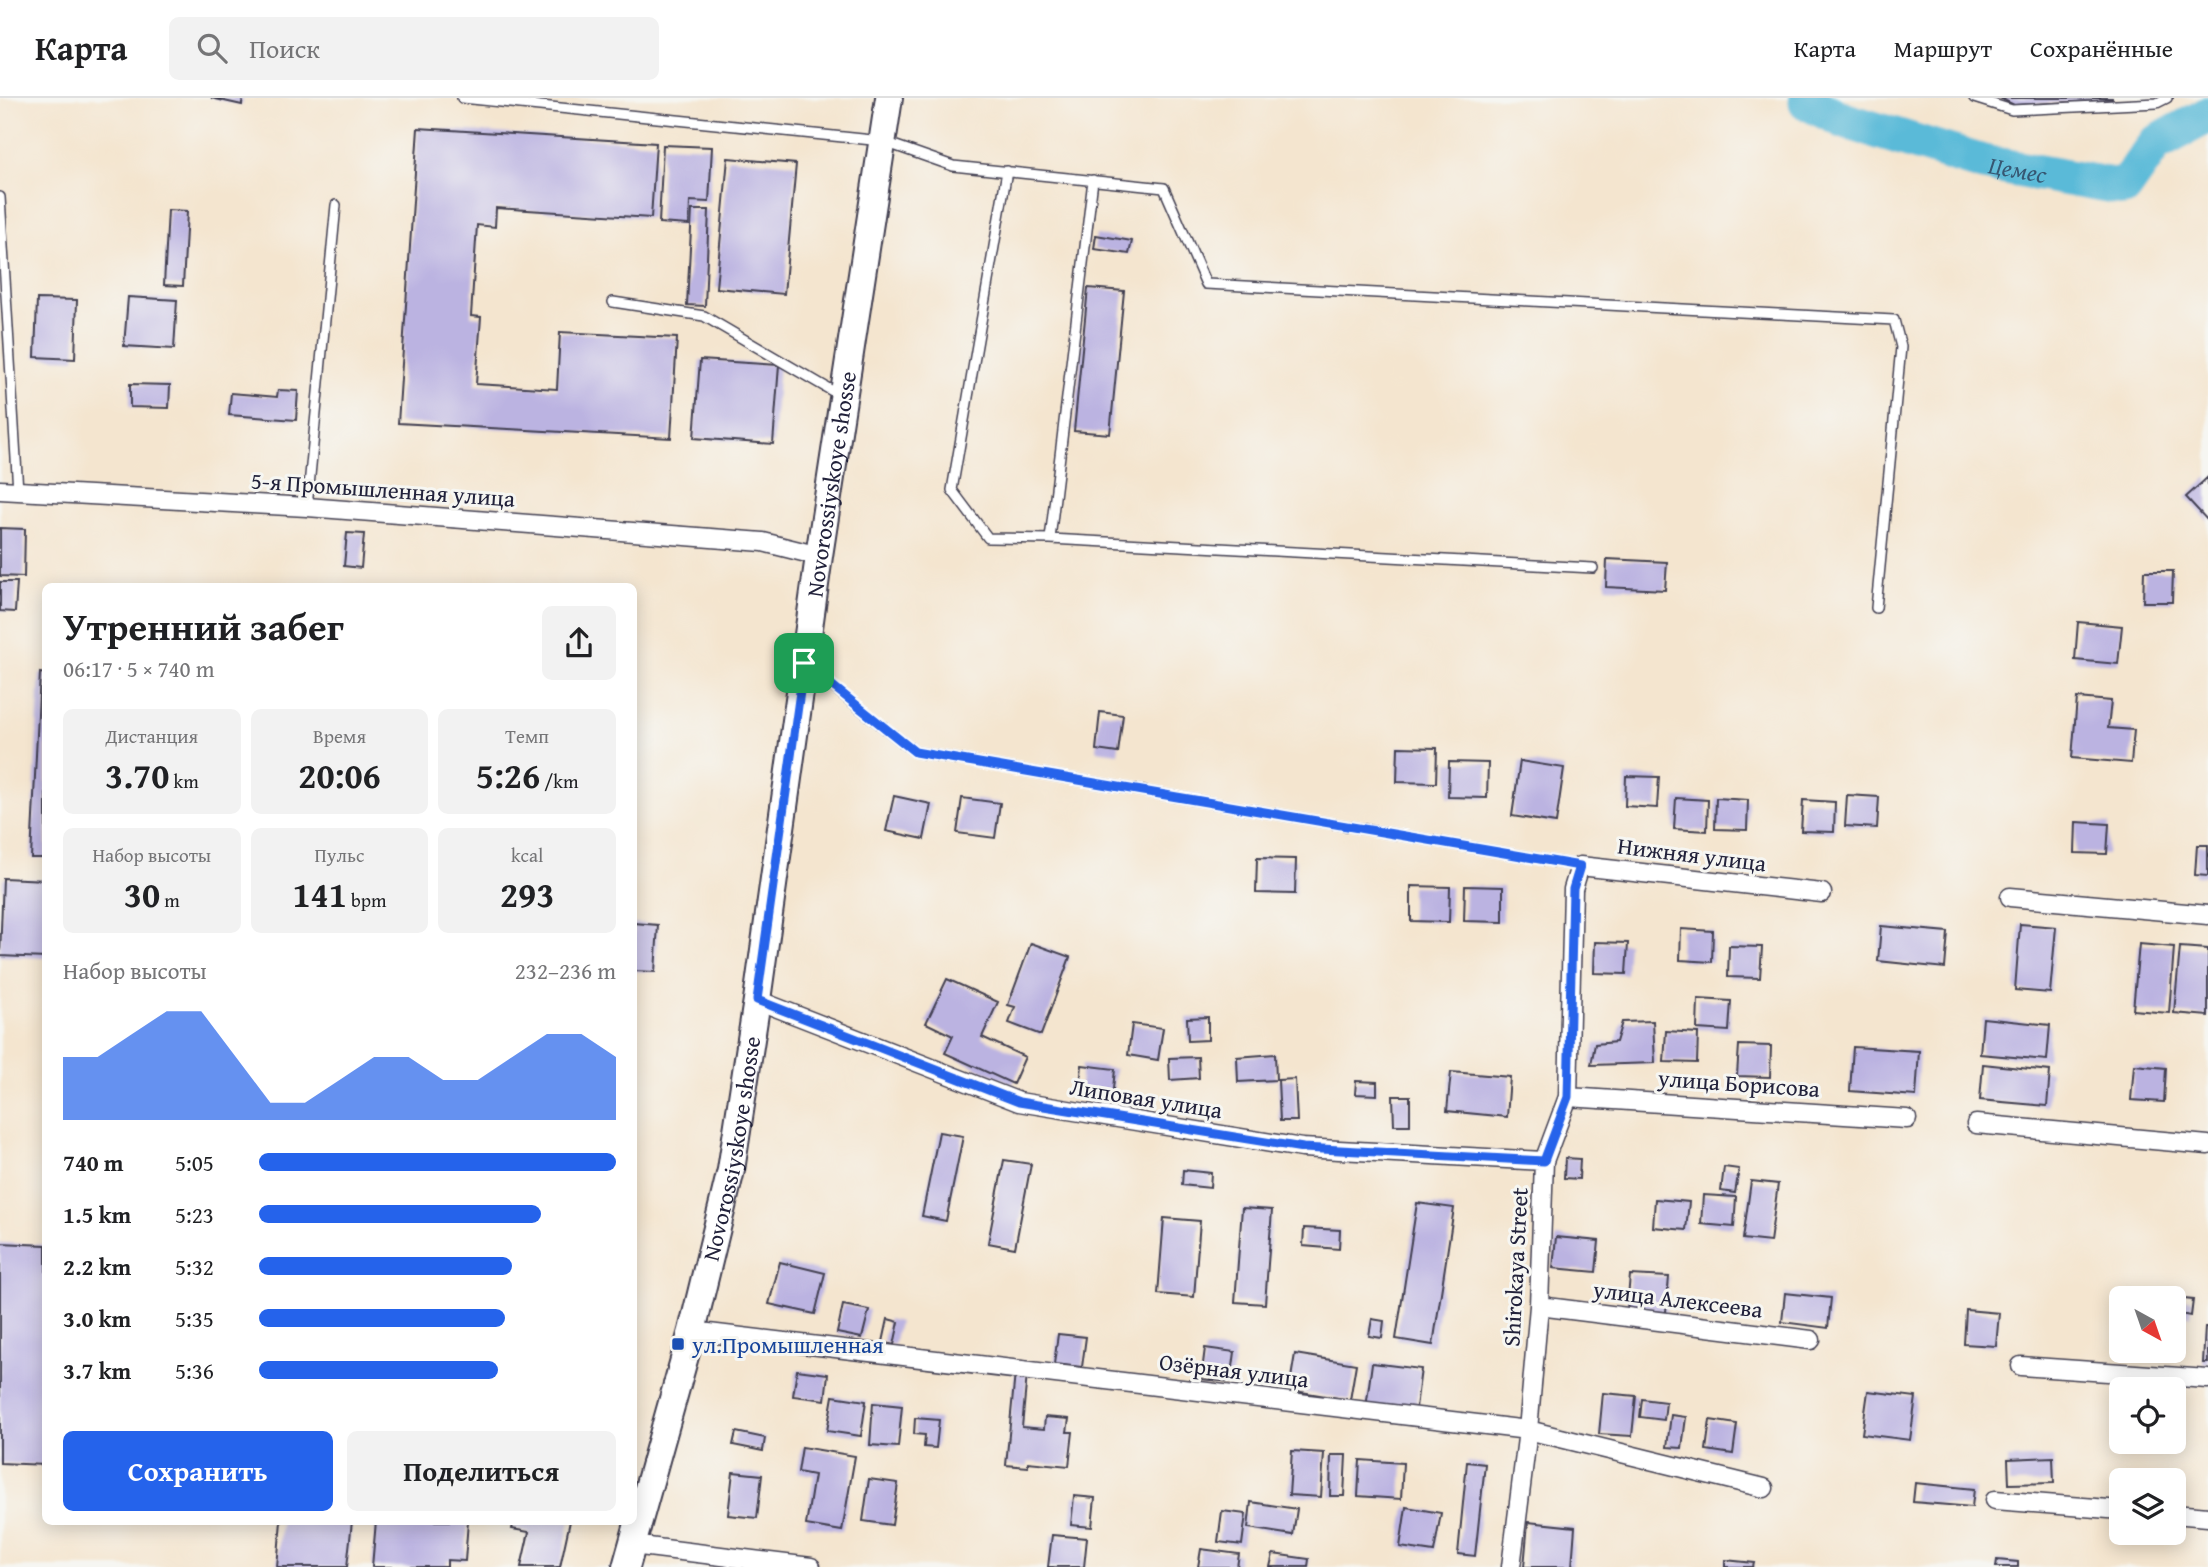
<!DOCTYPE html>
<html lang="ru">
<meta charset="utf-8">
<style>
body{margin:0;font-family:"Gentium Book Plus",serif;background:#f2f2f2;color:#202124;height:100vh;display:flex;flex-direction:column;font-size:26px;white-space:nowrap}
*{box-sizing:border-box;margin:0}
p{font-size:23px;color:#757577}
.icon{flex:none;width:38px;height:38px;fill:none;stroke:currentColor;stroke-width:2;stroke-linecap:round;stroke-linejoin:round}
.map{position:relative;flex:1;overflow:hidden}
.sheet{position:absolute;left:42px;top:485px;width:595px;height:942px;display:flex;flex-direction:column;background:#fff;border-radius:10px;box-shadow:0 4px 18px #0003}
.sheet>*{flex:none}
.needle{width:46px;rotate:140deg}
.fabs{position:absolute;left:2109px;top:1188px;display:grid;gap:14px}
.fabs a{display:grid;place-items:center;width:77px;height:77px;border-radius:10px;background:#fff;box-shadow:0 4px 18px #0003;font-size:35px}
.pin{position:absolute;display:grid;place-items:center;width:60px;height:60px;color:#fff;margin:-30px;border-radius:14px;box-shadow:0 4px 10px #0006}
.round{display:grid;place-items:center;flex:none;width:74px;height:74px;border-radius:10px;background:#f2f2f2}
.head{display:flex;align-items:center;justify-content:space-between;height:119px;padding:0 21px}
h1{font-size:38px;font-weight:600;line-height:52px}
.figures{display:grid;grid-template-columns:repeat(3,1fr);gap:10px;height:119px;padding:7px 21px}
.figures div{display:grid;align-content:center;border-radius:10px;background:#f2f2f2;text-align:center}
.figures b{font-size:35px;font-weight:600}
.figures small{font-size:19px;font-weight:400}
.figures p{font-size:19px}
.chart{height:196px;padding:14px 21px}
.chart p{display:flex;justify-content:space-between}
.chart svg{width:100%;height:126px;margin-top:7px;fill:#2563eb;opacity:.7}
.primary-button{display:flex;gap:14px;margin-top:auto;padding:14px 21px}
.primary-button a{flex:1;height:80px;border-radius:10px;background:#2563eb;color:#fff;font-size:28px;font-weight:600;line-height:80px;text-align:center}
.primary-button a+a{background:#f2f2f2;color:#202124}
ul{padding:0 21px;list-style:none;font-size:23px}
li{display:grid;grid-template-columns:112px 84px 1fr;align-items:center;height:52px}
li i{height:18px;border-radius:9px;background:#2563eb}
header{display:flex;align-items:center;gap:42px;box-sizing:border-box;height:98px;padding:0 35px;background:#fff;border-bottom:2px solid #e0e0e0}
header strong{font-size:33px}
nav{display:flex;gap:38px;margin-inline-start:auto;font-size:24px}
.search{width:490px;height:63px;background:#f2f2f2;display:flex;align-items:center;gap:18px;box-sizing:border-box;padding:0 24px;border-radius:10px;color:#757577;font-size:26px}
.map>svg:first-child{display:block}
.lines{fill:none;stroke-linecap:round;stroke-linejoin:round}
.river{stroke:#5abad8;stroke-width:37}
.building{fill:#bbb3e1}
.lane-casing{stroke:#423f51;stroke-width:12}
.street-casing{stroke:#423f51;stroke-width:21}
.secondary-casing{stroke:#423f51;stroke-width:30}
.lane{stroke:#fff;stroke-width:9}
.street{stroke:#fff;stroke-width:18}
.secondary{stroke:#fff;stroke-width:26}
.route-casing{stroke:#fff;stroke-width:14}
.route{stroke:#2563eb;stroke-width:9}
.transit-dot{fill:#1a4fb4;stroke:#f6f6f2;stroke-width:2.5}
.labels{text-anchor:middle;dominant-baseline:central;stroke-width:6;stroke-linejoin:round;paint-order:stroke}
.street-label{font-size:23px;fill:#22223b;stroke:#f6f6f2}
.transit-label{font-size:23px;fill:#164399;stroke:#f6f6f2;text-anchor:start}
.water-label{font-size:24px;font-style:italic;fill:#365772;stroke:#f6f6f2}
</style>
<header>
<strong>Карта</strong>
<div class="search"><svg class="icon" aria-label="search" viewBox="0 0 24 24"><circle cx="10" cy="10" r="6"/><path d="M15 15l6 6"/></svg>Поиск</div>
<nav><a>Карта</a><a>Маршрут</a><a>Сохранённые</a></nav>
</header>
<div class="map">
<svg width="2208" height="1469" viewBox="0 0 2208 1469">
<rect width="100%" height="100%" fill="#f6f6f2"/>
<filter id="ink" filterUnits="userSpaceOnUse"><feTurbulence type="fractalNoise" baseFrequency=".0143" numOctaves="2"/><feDisplacementMap in="SourceGraphic" scale="14" xChannelSelector="R" yChannelSelector="G"/><feConvolveMatrix kernelMatrix="1 2 1 2 8 2 1 2 1" color-interpolation-filters="sRGB"/></filter>
<filter id="wash" filterUnits="userSpaceOnUse"><feTurbulence type="fractalNoise" baseFrequency=".00686" numOctaves="4" result="noise"/><feDisplacementMap in="SourceGraphic" scale="28" xChannelSelector="R" yChannelSelector="G"/><feGaussianBlur stdDeviation="1.57" result="paint"/><feColorMatrix in="noise" values="0 0 0 0 0 0 0 0 0 0 0 0 0 0 0 0 0 1.4 0 .05"/><feComposite in="paint" operator="in"/></filter>
<g filter="url(#wash)">
<rect width="100%" height="100%" fill="#f4e5cf"/>
<g class="lines">
<path class="river" id="s1" d="M1807,4L1843,22L1983,65L2124,90L2155,46L2208,17"/>
</g>
<g id="blocks">
<path class="building" d="M211,0H243L242,7Z
M2000,0H2112V2L2014,7Z
M418,30L656,45L651,120L496,110L495,129L477,127L471,218L481,219L476,286L557,291L560,234L677,240L671,340L398,325Z
M663,47L712,49L709,104L690,103L689,127L659,125Z
M728,60L796,66L784,196L716,190Z
M168,112L187,113L183,188L164,187Z
M692,112H709L705,208L687,207Z
M1096,137L1132,143L1129,156L1094,151Z
M1088,190L1124,193L1110,336L1074,333Z
M128,199L177,202L174,251L124,248Z
M37,201L77,202L75,261L35,259Z
M700,262L779,267L773,346L694,340Z
M130,286L170,287L169,310L130,309Z
M278,292L298,293L296,322L229,317L231,295L277,299Z
M2208,379V423L2186,399Z
M0,430L25,431L24,479L0,478Z
M347,435L364,436L361,470L344,468Z
M1607,461L1667,464L1665,492L1606,489Z
M2144,473H2173L2172,504H2143Z
M0,484H17L15,514L0,513Z
M2078,524L2122,528L2118,566L2075,562Z
M40,575L46,576V760H31Z
M2077,600L2111,603L2108,630L2134,632L2131,665L2072,660Z
M1100,614L1123,617L1118,655L1096,652Z
M1398,649L1437,650L1436,685L1397,684Z
M1520,663L1564,670L1556,725L1512,718Z
M1449,664L1488,665L1487,700L1448,699Z
M1626,678L1659,679L1657,710L1625,708Z
M1847,697L1879,699L1877,730L1845,728Z
M894,698L931,706L924,741L886,733Z
M962,700L1000,705L995,740L957,735Z
M1676,700L1708,702L1707,733L1674,731Z
M1716,700L1748,702L1747,732L1715,731Z
M1803,702L1835,704L1834,734L1801,733Z
M2076,724L2109,726L2107,756L2075,755Z
M2197,747H2208V778L2195,777Z
M1257,760L1296,761L1295,796L1256,795Z
M3,780L46,782V860L0,858Z
M1411,788L1450,789L1449,824L1411,823Z
M1465,788L1503,789V824L1464,823Z
M634,825L658,827L655,874L634,873Z
M2020,826L2056,829L2050,895L2015,892Z
M1881,828L1948,834L1945,870L1878,863Z
M1681,831L1713,833L1712,864L1680,862Z
M1595,844L1628,845L1626,876L1594,875Z
M1031,845L1070,859L1041,937L1009,925L1015,909L1008,907Z
M2139,846L2174,849L2169,915L2133,912Z
M1729,848L1762,849L1760,880L1728,879Z
M2180,849L2208,851V918L2174,915Z
M947,881L998,904L982,939L1025,959L1013,986L945,955L953,938L926,925Z
M1698,901L1731,903L1729,933L1697,931Z
M1208,919V942L1188,943L1187,920Z
M1983,920L2050,927L2047,962L1980,956Z
M1653,923L1655,965L1591,967L1595,946L1616,944L1622,924Z
M1132,926L1163,930L1158,962L1128,957Z
M1666,933L1698,935L1697,965L1664,964Z
M1739,947L1771,948L1770,979L1737,978Z
M1853,949L1919,953L1916,998L1850,993Z
M1275,956L1276,982L1238,984L1237,959Z
M1198,959L1199,980L1170,982L1169,960Z
M1983,966L2050,973L2047,1008L1980,1002Z
M1082,967L1115,971L1112,1001L1079,997Z
M2134,967L2166,970L2164,1004L2131,1002Z
M1451,974L1510,979L1507,1019L1447,1013Z
M1295,981L1297,1023H1280L1278,982Z
M1356,983L1377,984V997L1355,996Z
M1393,998H1410V1027H1394Z
M939,1034L963,1038L946,1123L922,1118Z
M1565,1060L1580,1061L1579,1081L1564,1080Z
M1004,1062L1031,1066L1015,1150L988,1145Z
M1724,1069L1739,1071L1735,1095L1721,1093Z
M1183,1072L1211,1075L1210,1090L1182,1087Z
M1751,1083L1778,1086L1770,1144L1743,1141Z
M1703,1097L1736,1099L1734,1129L1701,1126Z
M1655,1101L1689,1104L1686,1132L1653,1129Z
M1417,1105L1454,1110L1433,1247L1396,1241Z
M1242,1110L1272,1112L1265,1206L1235,1204Z
M1164,1120L1200,1123L1194,1199L1158,1196Z
M1304,1130L1340,1132L1339,1151L1303,1148Z
M1556,1139L1599,1143L1596,1174L1553,1170Z
M0,1145L46,1147V1367L0,1365Z
M780,1164L825,1175L815,1216L769,1206Z
M1630,1177L1669,1179L1666,1214L1627,1212Z
M1785,1195L1831,1200L1828,1230L1782,1224Z
M2174,1200L2193,1202L2191,1218L2174,1215Z
M843,1207L869,1212L862,1240L837,1235Z
M1966,1212L1999,1215L1996,1248L1964,1246Z
M888,1221L899,1224L894,1247L883,1244Z
M1372,1221L1384,1223L1382,1240L1369,1238Z
M2205,1229H2208V1265H2203Z
M1058,1236L1086,1239L1082,1269L1054,1266Z
M1205,1250L1235,1254L1231,1284L1201,1281Z
M1295,1256L1356,1266L1350,1302L1289,1292Z
M1372,1265L1421,1271L1415,1317L1366,1310Z
M797,1272L828,1276L825,1302L793,1298Z
M1015,1275L1027,1276L1022,1329L1044,1331L1045,1319L1069,1321L1067,1334H1073L1069,1368L1028,1364V1369L1006,1367Z
M1868,1293L1916,1299L1910,1342L1862,1336Z
M1603,1295L1636,1298L1632,1338L1599,1336Z
M833,1298L866,1303L861,1338L827,1333Z
M1642,1301L1666,1304L1664,1322L1640,1319Z
M873,1305L902,1308L898,1349L870,1347Z
M1671,1317L1686,1319L1682,1350L1667,1349Z
M915,1320L939,1322L936,1350L924,1349L925,1337L914,1336Z
M1710,1322L1737,1326L1733,1356L1706,1352Z
M736,1334L765,1340L763,1353L733,1347Z
M802,1349L855,1358L842,1433L806,1427L814,1377L798,1374Z
M1292,1353L1324,1355L1321,1399L1289,1397Z
M1331,1357H1346L1344,1398H1330Z
M2053,1359L2054,1385L2009,1386L2008,1361Z
M1360,1362L1403,1365L1401,1401L1358,1398Z
M1467,1364L1485,1366L1475,1458L1458,1456Z
M733,1374L762,1377L757,1420L728,1417Z
M869,1381L898,1385L892,1427L863,1423Z
M1915,1385L1974,1391L1972,1409L1913,1404Z
M1074,1398L1095,1400L1092,1429L1071,1427Z
M1251,1404L1297,1411L1293,1437L1248,1430Z
M1406,1409L1441,1415L1434,1454L1400,1449Z
M1222,1413L1246,1416L1242,1447L1218,1444Z
M281,1423H352L347,1469H277Z
M376,1423H468L465,1463L447,1462V1469H372Z
M514,1423H570L560,1469H521L529,1434L512,1431Z
M1528,1424L1575,1429L1572,1469H1524Z
M1052,1437L1087,1440L1084,1469H1048Z
M1201,1451L1239,1456L1237,1469H1198Z
M1273,1456L1309,1461L1308,1469H1270Z
M1725,1462L1754,1465L1753,1469H1725Z
M1997,1462L2018,1464V1469H1996Z"/>
</g>
</g>
<g filter="url(#ink)">
<use href="#blocks" fill-opacity="0" stroke="#423f51" stroke-width="2"/>
<g class="lines">
<defs>
<path id="lane" d="M462,0L882,43L953,68L1164,90L1206,186L1894,222L1901,249L1876,510
M1974,0L2012,12L2157,5L2167,0
M1007,73L952,392L988,440L1050,441L1593,470
M0,99L18,393
M613,204L704,218L841,298
M307,409L336,107
M1050,441L1093,82
M808,569L915,654L1580,768"/>
<path id="street" d="M0,392L307,409L763,444L819,458
M2010,799L2208,817
M757,902L1019,1004L1302,1050L1544,1063
M1568,999L1907,1021
M1976,1026L2208,1047
M1539,1208L1811,1242
M692,1233L1528,1332L1764,1390
M2021,1268L2208,1281
M1995,1402L2121,1412
M2174,1416L2208,1419
M632,1447L811,1469
M1511,1469L1528,1332L1539,1208L1544,1063L1568,999L1573,791L1580,768L1822,795"/>
<g id="secondary">
<path id="s2" d="M626,1469L692,1233L731,1072L757,902L819,458L889,0"/>
</g>
</defs>
<use href="#lane" class="lane-casing"/>
<use href="#street" class="street-casing"/>
<use href="#secondary" class="secondary-casing"/>
<use href="#lane" class="lane"/>
<use href="#street" class="street"/>
<use href="#secondary" class="secondary"/>
</g>
</g>
<g class="lines" filter="url(#ink)">
<defs>
<path id="route" d="M804,565L915,654L1580,768L1573,791L1568,999L1544,1063L1303,1050L1019,1004L757,902Z"/>
</defs>
<use href="#route" class="route-casing"/>
<use href="#route" class="route"/>
</g>
<rect class="transit-dot" x="671" y="1239" width="14" height="14" rx="3.5"/>
<g class="labels">
<g class="street-label">
<text stroke="none"><textPath href="#s2" startOffset="1104">Novorossiyskoye shosse</textPath></text>
<text transform="translate(383 391) rotate(4)">5-я Промышленная улица</text>
<text transform="translate(1692 756) rotate(7)">Нижняя улица</text>
<text transform="translate(1739 985) rotate(4)">улица Борисова</text>
<text transform="translate(1146 1000) rotate(9)">Липовая улица</text>
<text stroke="none"><textPath href="#s2" startOffset="432">Novorossiyskoye shosse</textPath></text>
<text transform="translate(1515 1169) rotate(-87)">Shirokaya Street</text>
<text transform="translate(1678 1201) rotate(7)">улица Алексеева</text>
<text transform="translate(1234 1272) rotate(7)">Озёрная улица</text>
</g>
<g class="transit-label">
<text x="692" y="1246">ул.Промышленная</text>
</g>
<g class="water-label">
<text stroke="none"><textPath href="#s1" startOffset="222">Цемес</textPath></text>
</g>
</g>
</svg>
<div class="fabs">
<a><svg class="needle" viewBox="-14 -14 28 28"><path d="M0-13l5 13h-10z" fill="#e53935"/><path d="M0 13l5-13h-10z" fill="#757577"/></svg></a>
<a><svg class="icon" aria-label="locate" viewBox="0 0 24 24"><circle cx="12" cy="12" r="6"/><path d="M12 2v4M12 18v4M2 12h4M18 12h4"/></svg></a>
<a><svg class="icon" aria-label="layers" viewBox="0 0 24 24"><path d="M12 4l9 5-9 5-9-5zM3 14l9 5 9-5"/></svg></a>
</div>
<div class="pin" style="left:804px;top:565px;background:#1e9e55"><svg class="icon" aria-label="arrive" viewBox="0 0 24 24"><path d="M6 21V4h12l-3 4 3 4H6"/></svg></div>
<section class="sheet">
<div class="head"><div><h1>Утренний забег</h1><p>06:17 · 5 × 740 m</p></div><a class="round"><svg class="icon" aria-label="share" viewBox="0 0 24 24"><path d="M12 15V3M7 8l5-5 5 5M5 13v7h14v-7"/></svg></a></div>
<div class="figures">
<div><p>Дистанция</p><b>3.70<small> km</small></b></div>
<div><p>Время</p><b>20:06</b></div>
<div><p>Темп</p><b>5:26<small> /km</small></b></div>
</div>
<div class="figures">
<div><p>Набор высоты</p><b>30<small> m</small></b></div>
<div><p>Пульс</p><b>141<small> bpm</small></b></div>
<div><p>kcal</p><b>293</b></div>
</div>
<div class="chart"><p><span>Набор высоты</span>232–236 m</p>
<svg viewBox="0 0 160 44" preserveAspectRatio="none"><path d="M0 44V22L10 22L20 14L30 6L40 6L50 22L60 38L70 38L80 30L90 22L100 22L110 30L120 30L130 22L140 14L150 14L160 22V44z"/></svg>
</div>
<ul>
<li><b>740 m</b>5:05<i style="width:100%"></i></li>
<li><b>1.5 km</b>5:23<i style="width:79%"></i></li>
<li><b>2.2 km</b>5:32<i style="width:71%"></i></li>
<li><b>3.0 km</b>5:35<i style="width:69%"></i></li>
<li><b>3.7 km</b>5:36<i style="width:67%"></i></li>
</ul>
<div class="primary-button"><a>Сохранить</a><a>Поделиться</a></div>
</section>
</div>
